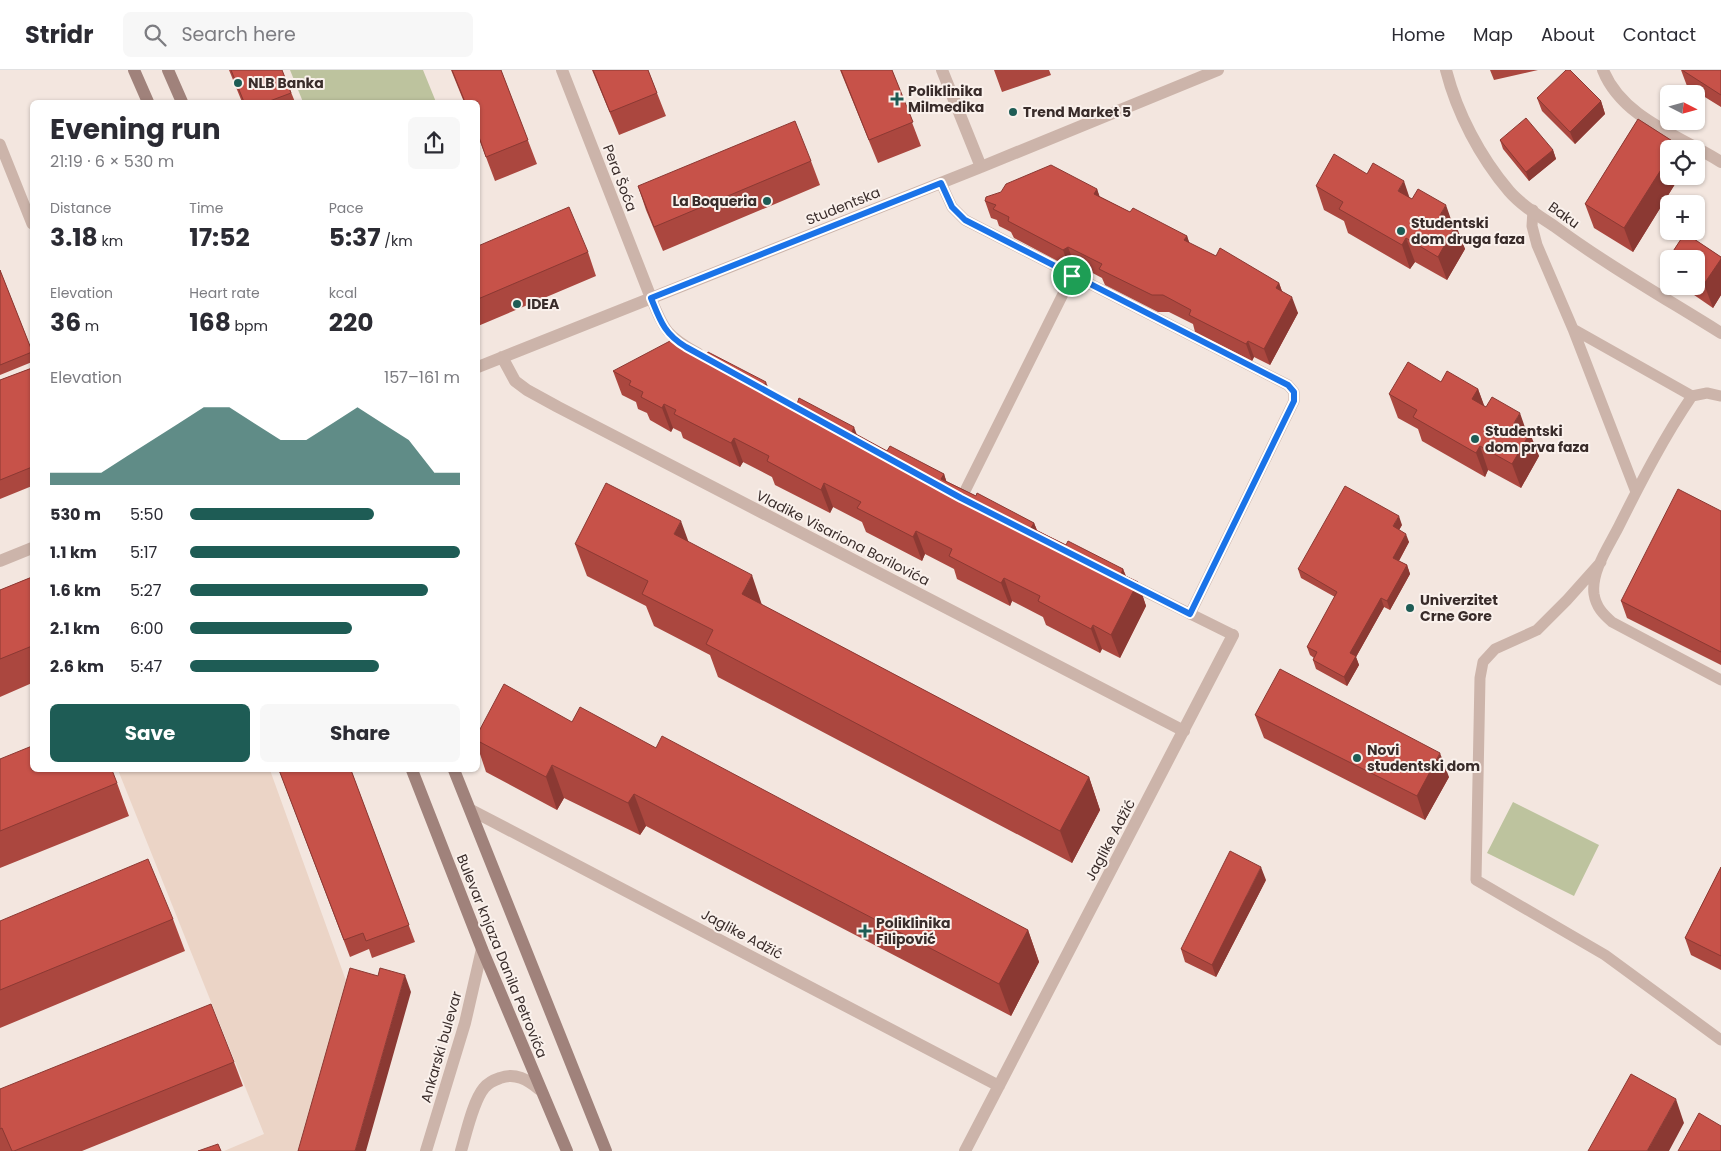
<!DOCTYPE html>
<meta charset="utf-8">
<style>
body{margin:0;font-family:Poppins,sans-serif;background:#f7f7f7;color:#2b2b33;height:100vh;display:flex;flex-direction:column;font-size:19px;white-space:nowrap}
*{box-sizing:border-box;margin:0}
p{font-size:16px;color:#7c7c81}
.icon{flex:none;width:28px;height:28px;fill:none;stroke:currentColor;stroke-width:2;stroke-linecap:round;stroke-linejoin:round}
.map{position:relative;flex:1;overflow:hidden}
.sheet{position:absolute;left:30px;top:30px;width:450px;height:672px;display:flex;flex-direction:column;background:#fff;border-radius:8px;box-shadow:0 1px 4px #0004}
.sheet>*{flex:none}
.needle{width:32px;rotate:96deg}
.buttons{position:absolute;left:1660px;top:15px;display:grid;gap:10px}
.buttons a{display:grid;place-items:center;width:45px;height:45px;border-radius:8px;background:#fff;box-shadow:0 1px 4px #0004;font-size:25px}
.pin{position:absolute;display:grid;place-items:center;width:42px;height:42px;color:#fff;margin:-21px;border:2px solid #fff;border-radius:50%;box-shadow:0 1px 5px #0007}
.round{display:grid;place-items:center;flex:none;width:52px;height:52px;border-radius:8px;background:#f7f7f7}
.head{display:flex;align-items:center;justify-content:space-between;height:85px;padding:0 20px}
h1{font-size:28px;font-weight:700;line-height:38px}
.figures{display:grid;grid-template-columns:repeat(3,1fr);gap:8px;height:85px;padding:5px 20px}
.figures div{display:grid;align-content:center}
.figures b{font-size:25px;font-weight:700}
.figures small{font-size:14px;font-weight:400}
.figures p{font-size:14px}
.chart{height:140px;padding:10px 20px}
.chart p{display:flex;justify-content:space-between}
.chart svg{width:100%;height:90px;margin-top:5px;fill:#1e5c55;opacity:.7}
.button{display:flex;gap:10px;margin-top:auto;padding:10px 20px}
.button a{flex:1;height:58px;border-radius:8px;background:#1e5c55;color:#fff;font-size:20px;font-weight:700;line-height:58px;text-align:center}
.button a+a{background:#f7f7f7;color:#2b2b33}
ul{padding:0 20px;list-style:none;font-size:16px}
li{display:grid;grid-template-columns:80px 60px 1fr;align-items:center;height:38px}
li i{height:12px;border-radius:6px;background:#1e5c55}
header{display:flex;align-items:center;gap:30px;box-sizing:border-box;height:70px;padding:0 25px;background:#fff;border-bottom:1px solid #e1e1e2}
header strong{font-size:24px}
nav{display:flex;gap:28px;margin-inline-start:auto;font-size:18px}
.search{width:350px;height:45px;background:#f7f7f7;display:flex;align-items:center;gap:12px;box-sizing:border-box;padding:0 18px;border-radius:8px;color:#7c7c81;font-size:19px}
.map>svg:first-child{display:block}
.green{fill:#bdc39e}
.plaza{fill:#ebd4c6}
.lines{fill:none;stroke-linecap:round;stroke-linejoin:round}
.service{stroke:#ccb4aa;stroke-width:11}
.minor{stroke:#ccb4aa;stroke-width:12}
.secondary{stroke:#a0827b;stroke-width:12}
.wall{fill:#ab473f}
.shaded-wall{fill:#8b3933}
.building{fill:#c75249;stroke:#8b3933}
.route-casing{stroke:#fff;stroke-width:10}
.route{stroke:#1a73e8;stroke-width:6}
.poi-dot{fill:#1e5c55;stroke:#faf1ec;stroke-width:2}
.labels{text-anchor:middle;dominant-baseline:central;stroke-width:4;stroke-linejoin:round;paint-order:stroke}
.poi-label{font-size:14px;font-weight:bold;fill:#392c2a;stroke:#faf1ec;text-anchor:start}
.street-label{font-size:14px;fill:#392c2a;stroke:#faf1ec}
</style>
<header>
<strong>Stridr</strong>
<div class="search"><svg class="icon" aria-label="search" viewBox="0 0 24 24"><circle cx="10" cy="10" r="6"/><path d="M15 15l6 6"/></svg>Search here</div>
<nav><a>Home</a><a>Map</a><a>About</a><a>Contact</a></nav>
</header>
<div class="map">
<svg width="1721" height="1081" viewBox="0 0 1721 1081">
<rect width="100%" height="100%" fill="#f3e6df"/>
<path class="green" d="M290,0H423L436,32H303Z
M1513,732L1599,775L1574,826L1487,783Z"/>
<path class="plaza" d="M118,700H270L349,919L304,1081H224L264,1064Z"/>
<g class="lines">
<path class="service" d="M0,74L32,154
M941,113L952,137L965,150L1288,315L1294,322V331L1190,544
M1533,140L1532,156L1537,175L1573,259L1636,422
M651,228C664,260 667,266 698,283
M1573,259L1692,326
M1721,326L1707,323L1692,326C1664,367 1641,412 1619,456C1609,476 1591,501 1594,524C1596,537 1603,544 1612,552L1721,610
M961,429L1072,206
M1601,492L1567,530L1537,560L1495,579L1483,592L1480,608L1476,810L1605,885L1721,970
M1126,512L1233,565"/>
<path class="minor" d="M562,0L651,228
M942,0L981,97
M1446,0C1457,43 1480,87 1509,121C1521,135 1539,146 1554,156C1607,195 1665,228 1721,263
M1603,0C1622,48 1680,66 1721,92
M502,287L515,311L527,320L558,337L1184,661
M478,297L981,97L1218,0
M0,491L32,478
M471,740L999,1016
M426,1081L465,953L482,879
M461,1081C466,1064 473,1031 484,1018C488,1013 494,1010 500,1008C515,1002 528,1010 539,1019
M965,1081L1233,565"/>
<path class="secondary" d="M134,0L148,32
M168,0L182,32
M412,700L482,879L567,1081
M454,700L606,1081"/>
</g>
<path class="wall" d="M229,0H282L295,32H242Z
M451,0H501L537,94L495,111L478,66V32H464Z
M592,0H648L666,46L619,65Z
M840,0H892L921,76L878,93Z
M994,0H1049L1051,5L1002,22Z
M1490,0H1538L1494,10Z
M1681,0H1721V37L1687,16Z
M1537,28L1601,31L1605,44L1575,74L1542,41Z
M1638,49L1677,74L1679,79H1669V106H1680L1633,182L1594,158L1585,134Z
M1500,70L1553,80L1556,89L1529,111L1503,79Z
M811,91L820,115L663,181L646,140L638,116Z
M1316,116L1410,128L1452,152L1465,179L1447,210L1415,192L1410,199L1348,163L1344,151L1324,140Z
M1097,119L1099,126L1130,142L1187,166L1189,173L1216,186L1279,213L1282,221L1298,243L1270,295L1254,287L1252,291L1195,262L1193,254L1169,242H1158L1105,215L1102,208L1074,193L1069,197L1014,168L1011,162L999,156L997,150L991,148L985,131Z
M1685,163L1721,187V225L1713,238L1681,216H1696V189H1669V192L1668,189Z
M478,176L588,182L596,206L478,256Z
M0,200L32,281V292L0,305Z
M32,298V416L0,429V310Z
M613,301L769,320L887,381L944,404L946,411L976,426L1034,453L1037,460L1066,475L1123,499L1126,506L1138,512L1146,536L1120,588L1102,579L1100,583L1046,555L1043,547L1012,531L1010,536L957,509L954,499L925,484L922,491L866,462L862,452L833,437L830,443L775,415L772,407L743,392L740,397L683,368L681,362L673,358L671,362L650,350L647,343L638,339L636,332L622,325Z
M1441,312L1478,319L1484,336L1526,360L1539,386L1521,418L1488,400L1485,407L1422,371L1418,359L1398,348L1389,324Z
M1721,441V595L1627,548L1621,531Z
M1402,455L1399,460L1409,472L1399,491L1407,495L1410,504L1390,540L1384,537L1356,587L1359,595L1347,616L1316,599L1313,590L1314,588L1310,585L1307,577L1335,527L1301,508L1298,499Z
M688,472L762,535L1089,707L1100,740L1072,793L718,607L710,585L654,556L646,536L587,506L575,474Z
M32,507V613L0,627V520Z
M1255,645L1449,707L1425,750L1264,668Z
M572,652L656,678L1028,860L1039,892L1011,946L646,756L640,765L564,728L557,740L486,702L478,678V663Z
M0,689L117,713L129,746L0,798Z
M279,700H351L415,872L372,888L369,879L350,887Z
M1721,797V900L1691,885L1685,868Z
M1266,810L1216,907L1185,892L1181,879Z
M173,849L185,881L0,958V851Z
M234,992L243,1016L82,1081H0V1019Z"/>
<path class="shaded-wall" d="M1601,31L1605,44L1575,74L1570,62Z
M1677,74L1679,79H1674Z
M1553,80L1556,89L1529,111L1526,102Z
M1669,87V106H1680L1633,182L1624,158Z
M1404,111L1412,135L1398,121Z
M1097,119L1103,136L1094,124Z
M1446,135L1454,158L1456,155L1465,179L1447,210L1438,187L1440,145Z
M1187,166L1193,183L1184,170Z
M1406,168L1415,192L1410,199L1402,175Z
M1068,177L1074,193L1069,197L1063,180Z
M1721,189V225L1713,238L1704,214Z
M1279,213L1285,230L1276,218Z
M1292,227L1298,243L1270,295L1264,279Z
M1248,271L1254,287L1252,291L1246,274Z
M766,312L775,335L763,317Z
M1478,319L1487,343L1472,329Z
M664,334L673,358L671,362L662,338Z
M1520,343L1528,366L1530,363L1539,386L1521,418L1512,394L1514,353Z
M854,357L863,381L852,362Z
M734,368L743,392L740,397L731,373Z
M1480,376L1488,400L1485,407L1476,383Z
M944,404L952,428L941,409Z
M824,413L833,437L830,443L821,420Z
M1399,446L1402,455L1396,465L1393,456Z
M681,451L693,484L674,464Z
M1034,453L1043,476L1031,458Z
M916,461L925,484L922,491L913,467Z
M1406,464L1409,472L1396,496L1393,488Z
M1407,495L1410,504L1390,540L1387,531Z
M1123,499L1132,523L1121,504Z
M752,505L763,538L742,524Z
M1004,508L1012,531L1010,536L1001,513Z
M1138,512L1146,536L1120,588L1111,565Z
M1381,528L1384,537L1356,587L1359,595L1347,616L1344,607L1350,583Z
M1093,555L1102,579L1100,583L1091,559Z
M1440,683L1449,707L1425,750L1417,726Z
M552,695L564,728L557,740L546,707Z
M1089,707L1100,740L1072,793L1060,761Z
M634,724L646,756L640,765L628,733Z
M1261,797L1266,810L1216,907L1212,895Z
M1028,860L1039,892L1011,946L999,914Z
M405,905L411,922L366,1081H355Z
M1676,1029L1684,1053L1669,1081H1647Z"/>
<path class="building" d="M231,0H282L291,23L267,32H244Z
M452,0H501L528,70L486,87L478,64V32H465Z
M593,0H648L657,23L610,42Z
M841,0H892L913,52L869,70Z
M1566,0H1570L1601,31L1570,62L1537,28Z
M1682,0H1721V25Z
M1526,48L1553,80L1526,102L1500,70Z
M1638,49L1677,74L1674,79H1669V87L1624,158L1585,134Z
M795,51L811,91L654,157L638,116Z
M1334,84L1367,104L1373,93L1404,111L1398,121L1412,129L1418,119L1446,135L1440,145L1456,155L1438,187L1406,168L1402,175L1339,139L1343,132L1316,116Z
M1051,95L1097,119L1094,124L1130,142L1133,138L1187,166L1184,170L1216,186L1220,178L1279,213L1276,218L1292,227L1264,279L1248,271L1246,274L1189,245L1191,240L1163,225H1152L1099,199L1102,194L1068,177L1063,180L1008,151L1009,147L993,139L996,135L985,131L986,127L1001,122L1006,114Z
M569,137L588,182L478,229V176Z
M1685,163L1721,187V189L1704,214L1696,208V189H1669V190L1668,189Z
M0,200L32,281V282L0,295Z
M671,269L706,287L708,282L766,312L763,317L797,334L799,328L854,357L852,362L887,381L890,376L944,404L941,409L976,426L977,423L1034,453L1031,458L1066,475L1068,471L1123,499L1121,504L1138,512L1111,565L1093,555L1091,559L1038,531L1040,526L1004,508L1001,513L949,486L952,479L916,461L913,467L857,438L861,432L824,413L821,420L767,391L769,386L734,368L731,373L674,344L676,340L664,334L662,338L641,327L643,322L629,315L631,311L613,301L670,271Z
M1408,292L1441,312L1447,301L1478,319L1472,329L1486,337L1492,327L1520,343L1514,353L1530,363L1512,394L1480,376L1476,383L1413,347L1417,340L1389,324Z
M32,298V397L0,410V310Z
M606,413L681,451L674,464L752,505L742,524L1089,707L1060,761L706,574L713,560L642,524L648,511L575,474Z
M1345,416L1399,446L1393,456L1406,464L1393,488L1407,495L1387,531L1381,528L1350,583L1356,586L1344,607L1313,590L1317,582L1307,577L1337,522L1298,499Z
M1678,419L1721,441V582L1621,531Z
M32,507V576L0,589V520Z
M1280,599L1440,683L1417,726L1255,645Z
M504,614L572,652L580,637L656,678L662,666L1028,860L999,914L634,724L628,733L552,695L546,707L478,671V663Z
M32,676V700H112L117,713L0,761V689Z
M279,700H351L409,855L366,871L363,863L344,870Z
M1230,781L1261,797L1212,895L1181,879Z
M148,789L173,849L0,920V851Z
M1721,797V886L1685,868Z
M350,898L378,906L380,898L405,905L355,1081H298Z
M211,934L234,992L14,1081H12L2,1058L0,1059V1019Z
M1631,1004L1676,1029L1647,1081H1588Z
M1699,1043L1721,1056V1081H1678Z
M218,1074L221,1081H198Z"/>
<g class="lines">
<defs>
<path id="route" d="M941,113L952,137L965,150L1288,315L1294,322V331L1190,544L961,428L686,277C664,264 660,250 651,228Z"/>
</defs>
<use href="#route" class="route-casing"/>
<use href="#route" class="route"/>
</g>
<g class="poi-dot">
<circle cx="238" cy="13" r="5"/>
<path d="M894.5 21.5h5v5h5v5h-5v5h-5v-5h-5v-5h5z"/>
<circle cx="1013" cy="42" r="5"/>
<circle cx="767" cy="131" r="5"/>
<circle cx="1401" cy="161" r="5"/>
<circle cx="517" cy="234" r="5"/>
<circle cx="1475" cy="369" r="5"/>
<circle cx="1410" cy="538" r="5"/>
<circle cx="1357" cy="688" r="5"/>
<path d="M862.5 853.5h5v5h5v5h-5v5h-5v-5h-5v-5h5z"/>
</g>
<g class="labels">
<g class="poi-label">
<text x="248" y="13">NLB Banka</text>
<text x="908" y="21">Poliklinika<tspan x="908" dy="16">Milmedika</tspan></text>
<text x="1023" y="42">Trend Market 5</text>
<text x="757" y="131" text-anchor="end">La Boqueria</text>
<text x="1411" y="153">Studentski<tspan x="1411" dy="16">dom druga faza</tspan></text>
<text x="527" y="234">IDEA</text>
<text x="1485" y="361">Studentski<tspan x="1485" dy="16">dom prva faza</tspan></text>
<text x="1420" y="530">Univerzitet<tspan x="1420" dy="16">Crne Gore</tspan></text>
<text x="1367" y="680">Novi<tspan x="1367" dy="16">studentski dom</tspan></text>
<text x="876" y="853">Poliklinika<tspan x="876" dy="16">Filipović</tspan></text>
</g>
<g class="street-label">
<text transform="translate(620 108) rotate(69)">Pera Šoća</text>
<text transform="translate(843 136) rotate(-22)">Studentska</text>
<text transform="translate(1564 145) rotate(36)">Baku</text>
<text transform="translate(843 468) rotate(27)">Vladike Visariona Borilovića</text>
<text transform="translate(1110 770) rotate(-62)">Jaglike Adžić</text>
<text transform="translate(742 864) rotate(28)">Jaglike Adžić</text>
<text transform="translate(502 886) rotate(68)">Bulevar knjaza Danila Petrovića</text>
<text transform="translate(441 977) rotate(-74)">Ankarski bulevar</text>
</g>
</g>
</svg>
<div class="buttons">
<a><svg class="needle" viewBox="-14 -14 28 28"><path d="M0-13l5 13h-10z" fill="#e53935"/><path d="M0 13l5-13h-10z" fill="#7c7c81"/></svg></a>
<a><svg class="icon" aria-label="locate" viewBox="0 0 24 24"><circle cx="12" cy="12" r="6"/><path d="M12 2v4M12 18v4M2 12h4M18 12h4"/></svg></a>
<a>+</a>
<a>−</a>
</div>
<div class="pin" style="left:1072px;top:206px;background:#1e9e55"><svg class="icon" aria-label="arrive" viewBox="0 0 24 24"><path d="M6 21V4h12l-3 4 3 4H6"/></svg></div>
<section class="sheet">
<div class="head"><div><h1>Evening run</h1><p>21:19 · 6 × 530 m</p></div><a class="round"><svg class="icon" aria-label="share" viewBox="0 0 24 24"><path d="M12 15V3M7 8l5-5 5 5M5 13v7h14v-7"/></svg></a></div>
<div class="figures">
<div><p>Distance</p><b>3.18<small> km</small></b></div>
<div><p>Time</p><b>17:52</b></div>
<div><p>Pace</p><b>5:37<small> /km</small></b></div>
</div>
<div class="figures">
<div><p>Elevation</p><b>36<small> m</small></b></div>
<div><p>Heart rate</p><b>168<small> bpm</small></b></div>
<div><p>kcal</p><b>220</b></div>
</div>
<div class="chart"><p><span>Elevation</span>157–161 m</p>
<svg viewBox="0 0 160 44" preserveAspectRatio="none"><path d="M0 44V38L10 38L20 38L30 30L40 22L50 14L60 6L70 6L80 14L90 22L100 22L110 14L120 6L130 14L140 22L150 38L160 38V44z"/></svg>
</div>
<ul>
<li><b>530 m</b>5:50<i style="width:68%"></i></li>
<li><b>1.1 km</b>5:17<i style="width:100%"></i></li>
<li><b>1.6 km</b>5:27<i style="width:88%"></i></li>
<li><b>2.1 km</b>6:00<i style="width:60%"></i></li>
<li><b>2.6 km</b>5:47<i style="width:70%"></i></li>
</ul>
<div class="button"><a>Save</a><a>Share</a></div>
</section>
</div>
